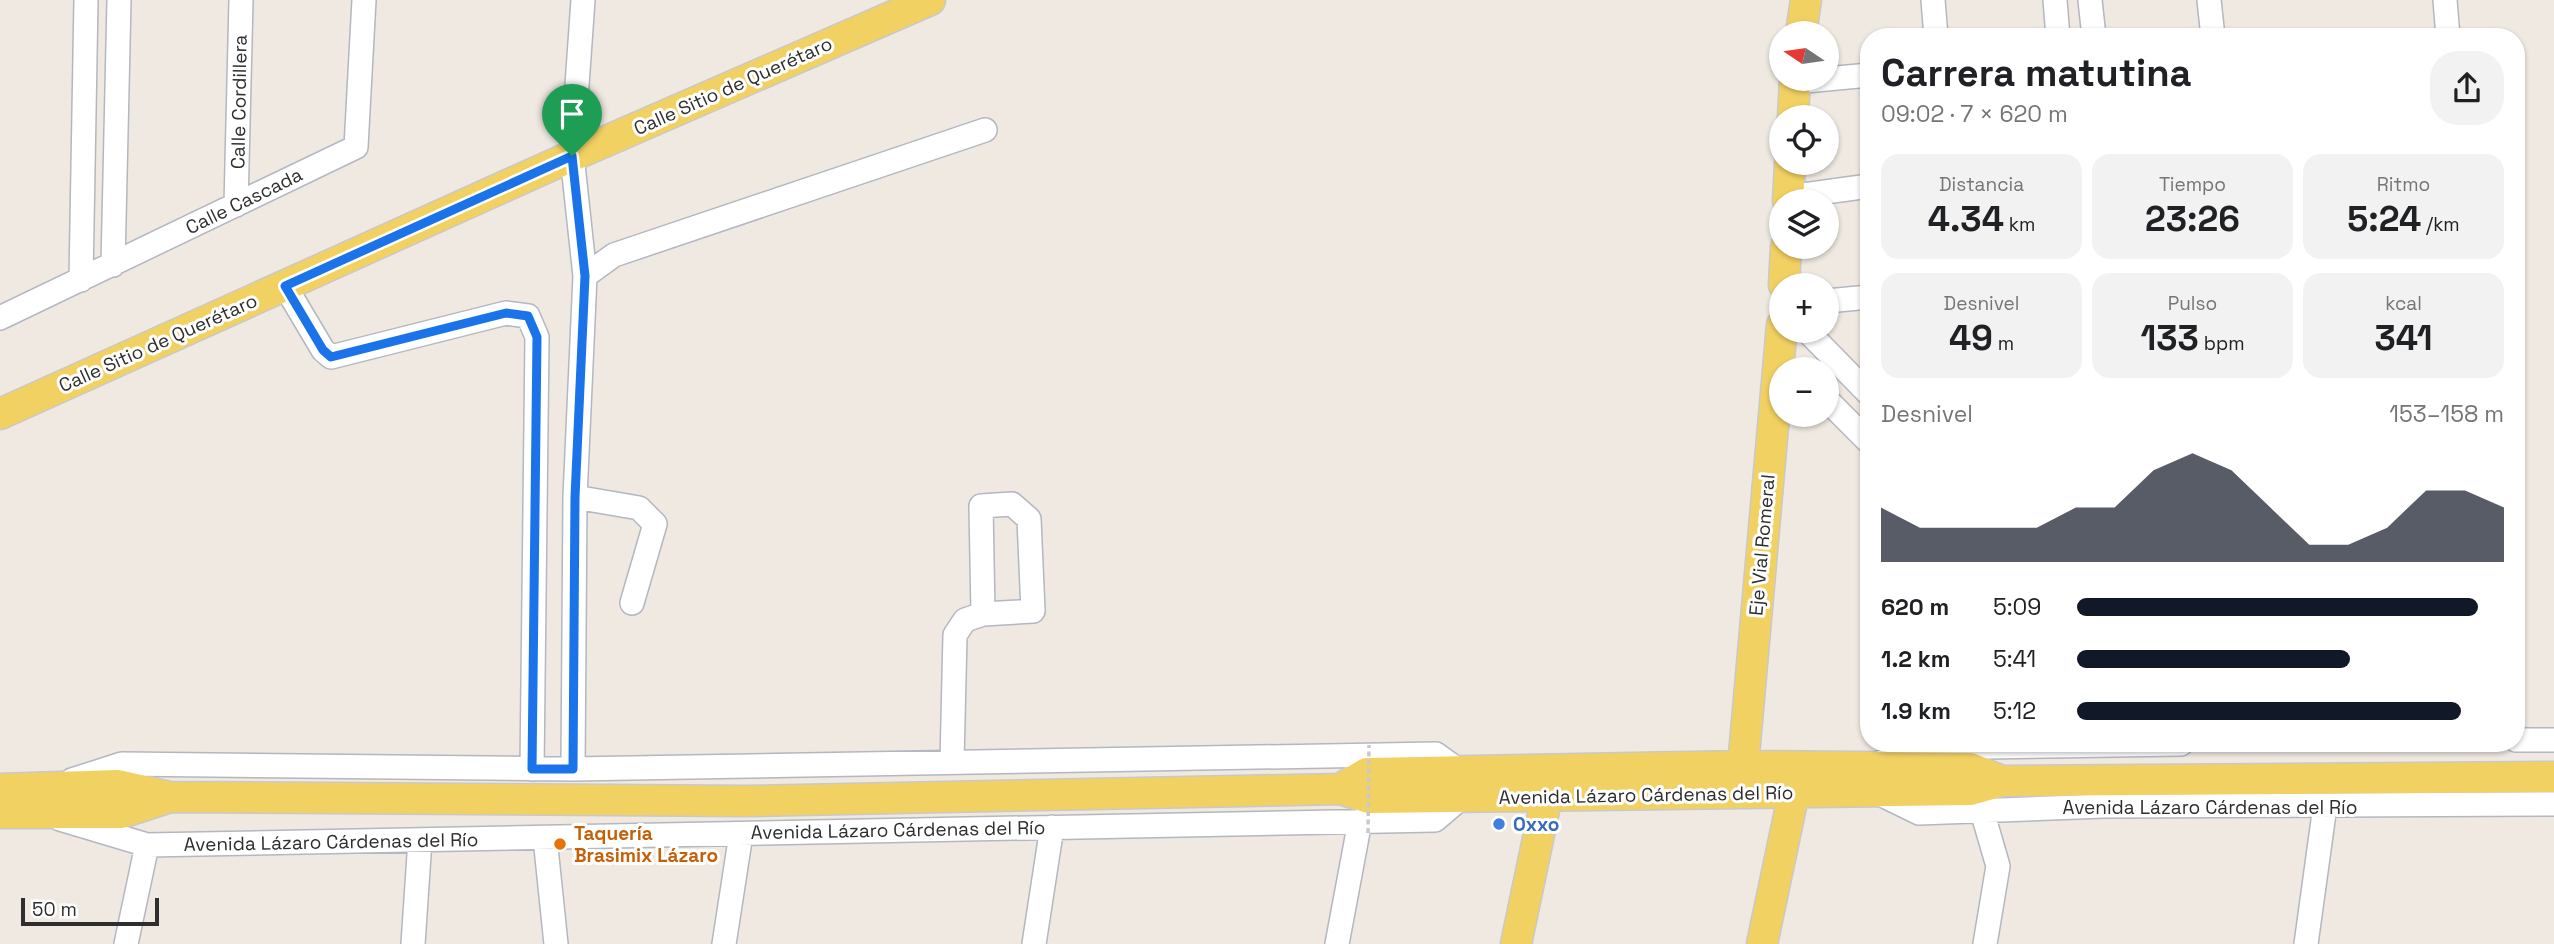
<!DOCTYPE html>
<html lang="es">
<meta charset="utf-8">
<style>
body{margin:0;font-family:"Space Grotesk",sans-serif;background:#f2f2f2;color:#202124;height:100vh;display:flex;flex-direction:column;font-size:26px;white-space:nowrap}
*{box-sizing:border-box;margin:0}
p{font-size:23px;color:#757577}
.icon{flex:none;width:38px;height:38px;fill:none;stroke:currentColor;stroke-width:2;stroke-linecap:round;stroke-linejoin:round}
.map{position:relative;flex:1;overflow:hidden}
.sheet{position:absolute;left:1860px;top:28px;width:665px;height:724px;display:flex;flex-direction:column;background:#fff;border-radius:28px;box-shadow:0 2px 5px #0004}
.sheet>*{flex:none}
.needle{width:46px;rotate:283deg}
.buttons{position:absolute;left:1769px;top:21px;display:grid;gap:14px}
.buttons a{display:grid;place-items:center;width:70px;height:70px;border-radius:50%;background:#fff;box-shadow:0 2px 5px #0004;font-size:35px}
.scale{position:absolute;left:21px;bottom:18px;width:138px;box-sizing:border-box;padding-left:7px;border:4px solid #2e2e2e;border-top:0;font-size:19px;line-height:24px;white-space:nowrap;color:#2e2e2e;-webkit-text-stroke:5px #fff;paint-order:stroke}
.pin{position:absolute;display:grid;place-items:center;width:60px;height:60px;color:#fff;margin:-72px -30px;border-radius:50% 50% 50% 0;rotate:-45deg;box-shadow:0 0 7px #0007}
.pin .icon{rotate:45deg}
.round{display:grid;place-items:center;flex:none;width:74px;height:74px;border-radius:28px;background:#f2f2f2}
.head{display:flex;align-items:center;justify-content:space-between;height:119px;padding:0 21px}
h1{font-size:38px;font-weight:700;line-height:52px}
.metrics{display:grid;grid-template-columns:repeat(3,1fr);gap:10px;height:119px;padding:7px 21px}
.metrics div{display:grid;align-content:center;border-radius:18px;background:#f2f2f2;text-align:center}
.metrics b{font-size:35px;font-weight:700}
.metrics small{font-size:19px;font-weight:400}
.metrics p{font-size:19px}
.chart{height:196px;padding:14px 21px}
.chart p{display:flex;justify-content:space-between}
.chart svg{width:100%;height:126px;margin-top:7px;fill:#111827;opacity:.7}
ul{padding:0 21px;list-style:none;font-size:23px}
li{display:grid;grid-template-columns:112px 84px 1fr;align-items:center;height:52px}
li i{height:18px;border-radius:9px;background:#111827}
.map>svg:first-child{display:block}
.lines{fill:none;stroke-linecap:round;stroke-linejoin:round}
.minor-casing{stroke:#b4b7c1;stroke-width:26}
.major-casing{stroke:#c9c9c9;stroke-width:33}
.minor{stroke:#fff;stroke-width:23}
.major{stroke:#f2d163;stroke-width:30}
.path-bridge{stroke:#c9c9c9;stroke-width:3.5;stroke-dasharray:5 3.5;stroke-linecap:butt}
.route-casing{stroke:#fff;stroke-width:14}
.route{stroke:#1a73e8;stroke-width:9}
.shop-dot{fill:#3f7fe0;stroke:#fff;stroke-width:2.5}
.food-dot{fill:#e8710a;stroke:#fff;stroke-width:2.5}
.labels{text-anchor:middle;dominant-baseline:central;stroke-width:6;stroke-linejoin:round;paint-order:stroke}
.street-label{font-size:19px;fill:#2e2e2e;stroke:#fff}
.shop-label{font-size:19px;font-weight:bold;fill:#366cbe;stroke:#fff;text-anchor:start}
.food-label{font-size:19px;font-weight:bold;fill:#c56008;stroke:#fff;text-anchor:start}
</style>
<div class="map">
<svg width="2554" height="944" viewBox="0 0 2554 944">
<rect width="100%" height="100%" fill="#efe9e1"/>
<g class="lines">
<defs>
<path id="minor" d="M1933,0L1936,37
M2055,0L2058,37
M2090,0L2094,37
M2209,0L2213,37
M2445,0L2448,37
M1795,82L1869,75
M1789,197L1869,186
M236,205L241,0
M113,265L119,0
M585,276L614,255L985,130
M81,280L86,0
M285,286L323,350L331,357L506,313L528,316L537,337L532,769
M1827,301L1869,297
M0,318L356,147L364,0
M1807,331L1869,394
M1827,400L1869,442
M575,497L639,508L655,524L632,603
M2516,740H2554
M952,762L955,635L965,620L983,614L1033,611L1029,519L1012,504L981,506L983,614
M1879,763L1921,748L2181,744
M573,769L575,497L585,276L572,156L583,0
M72,780L122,764L573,769L1436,754L1461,772
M1878,793L1919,813L2104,806L2554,804
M1982,811L1998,866L1985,944
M60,819L147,845L1435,820L1462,797
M545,838L556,944
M126,944L147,845
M413,944L420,840
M724,944L741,834
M1034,944L1052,827
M1337,944L1360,821
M2306,944L2325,806"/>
<path id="major" d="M1801,33L1806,0
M1793,117L1795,79
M1788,201L1790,163
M1784,285L1786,247
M0,414L572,156L930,0
M1743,766L1782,325
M0,789L117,785L170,797L746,801L1340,789L1369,798L1970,790L2002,781L2554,777
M1340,789L1367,773L1743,766L1970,768L2002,781
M0,813H121L170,797
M1516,944L1551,777
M1762,944L1798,773"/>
</defs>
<use href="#minor" class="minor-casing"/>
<use href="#major" class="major-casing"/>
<use href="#minor" class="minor"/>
<use href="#major" class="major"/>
<path class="path-bridge" d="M1368,833L1369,745"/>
</g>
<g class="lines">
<defs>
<path id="route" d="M572,156L585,276L575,497L573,769H532L537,337L528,316L506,313L331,357L323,350L285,286Z"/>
</defs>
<use href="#route" class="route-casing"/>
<use href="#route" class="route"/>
</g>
<circle class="shop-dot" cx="1499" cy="824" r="7"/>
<circle class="food-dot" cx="560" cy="844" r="7"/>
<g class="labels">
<g class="street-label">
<text transform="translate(733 86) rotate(-24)">Calle Sitio de Querétaro</text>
<text transform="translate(239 102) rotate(-89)">Calle Cordillera</text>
<text transform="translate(244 201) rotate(-26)">Calle Cascada</text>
<text transform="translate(158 343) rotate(-24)">Calle Sitio de Querétaro</text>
<text transform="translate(1762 545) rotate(-85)">Eje Vial Romeral</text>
<text transform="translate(1646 795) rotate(-1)">Avenida Lázaro Cárdenas del Río</text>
<text x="2210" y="807">Avenida Lázaro Cárdenas del Río</text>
<text transform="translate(898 830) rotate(-1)">Avenida Lázaro Cárdenas del Río</text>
<text transform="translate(331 842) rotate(-1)">Avenida Lázaro Cárdenas del Río</text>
</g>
<g class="shop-label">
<text x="1513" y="824">Oxxo</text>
</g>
<g class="food-label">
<text x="574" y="833">Taquería<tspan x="574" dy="22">Brasimix Lázaro</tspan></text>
</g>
</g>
</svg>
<div class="buttons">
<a><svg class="needle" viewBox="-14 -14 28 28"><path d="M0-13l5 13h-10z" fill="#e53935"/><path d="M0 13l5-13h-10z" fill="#757577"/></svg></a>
<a><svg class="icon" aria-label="locate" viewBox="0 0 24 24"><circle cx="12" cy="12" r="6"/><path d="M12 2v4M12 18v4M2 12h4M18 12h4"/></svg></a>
<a><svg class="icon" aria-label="layers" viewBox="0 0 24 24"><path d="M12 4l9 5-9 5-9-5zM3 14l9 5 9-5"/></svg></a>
<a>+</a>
<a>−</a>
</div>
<div class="scale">50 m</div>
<div class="pin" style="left:572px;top:156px;background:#1e9e55"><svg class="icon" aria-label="arrive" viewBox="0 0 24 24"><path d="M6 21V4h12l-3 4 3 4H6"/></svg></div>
<section class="sheet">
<div class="head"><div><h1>Carrera matutina</h1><p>09:02 · 7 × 620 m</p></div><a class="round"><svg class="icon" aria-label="share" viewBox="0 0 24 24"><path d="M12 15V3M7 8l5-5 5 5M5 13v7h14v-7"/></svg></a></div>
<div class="metrics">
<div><p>Distancia</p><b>4.34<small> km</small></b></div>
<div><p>Tiempo</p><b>23:26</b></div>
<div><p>Ritmo</p><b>5:24<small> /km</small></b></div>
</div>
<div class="metrics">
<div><p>Desnivel</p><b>49<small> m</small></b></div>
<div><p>Pulso</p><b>133<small> bpm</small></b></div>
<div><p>kcal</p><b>341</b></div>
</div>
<div class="chart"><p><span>Desnivel</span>153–158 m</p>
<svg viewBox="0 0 160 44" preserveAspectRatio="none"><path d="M0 44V25L10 32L20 32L30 32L40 32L50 25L60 25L70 12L80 6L90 12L100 25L110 38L120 38L130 32L140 19L150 19L160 25V44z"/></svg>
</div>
<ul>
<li><b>620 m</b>5:09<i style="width:94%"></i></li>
<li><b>1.2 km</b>5:41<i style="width:64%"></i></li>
<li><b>1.9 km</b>5:12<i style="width:90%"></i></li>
</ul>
</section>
</div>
